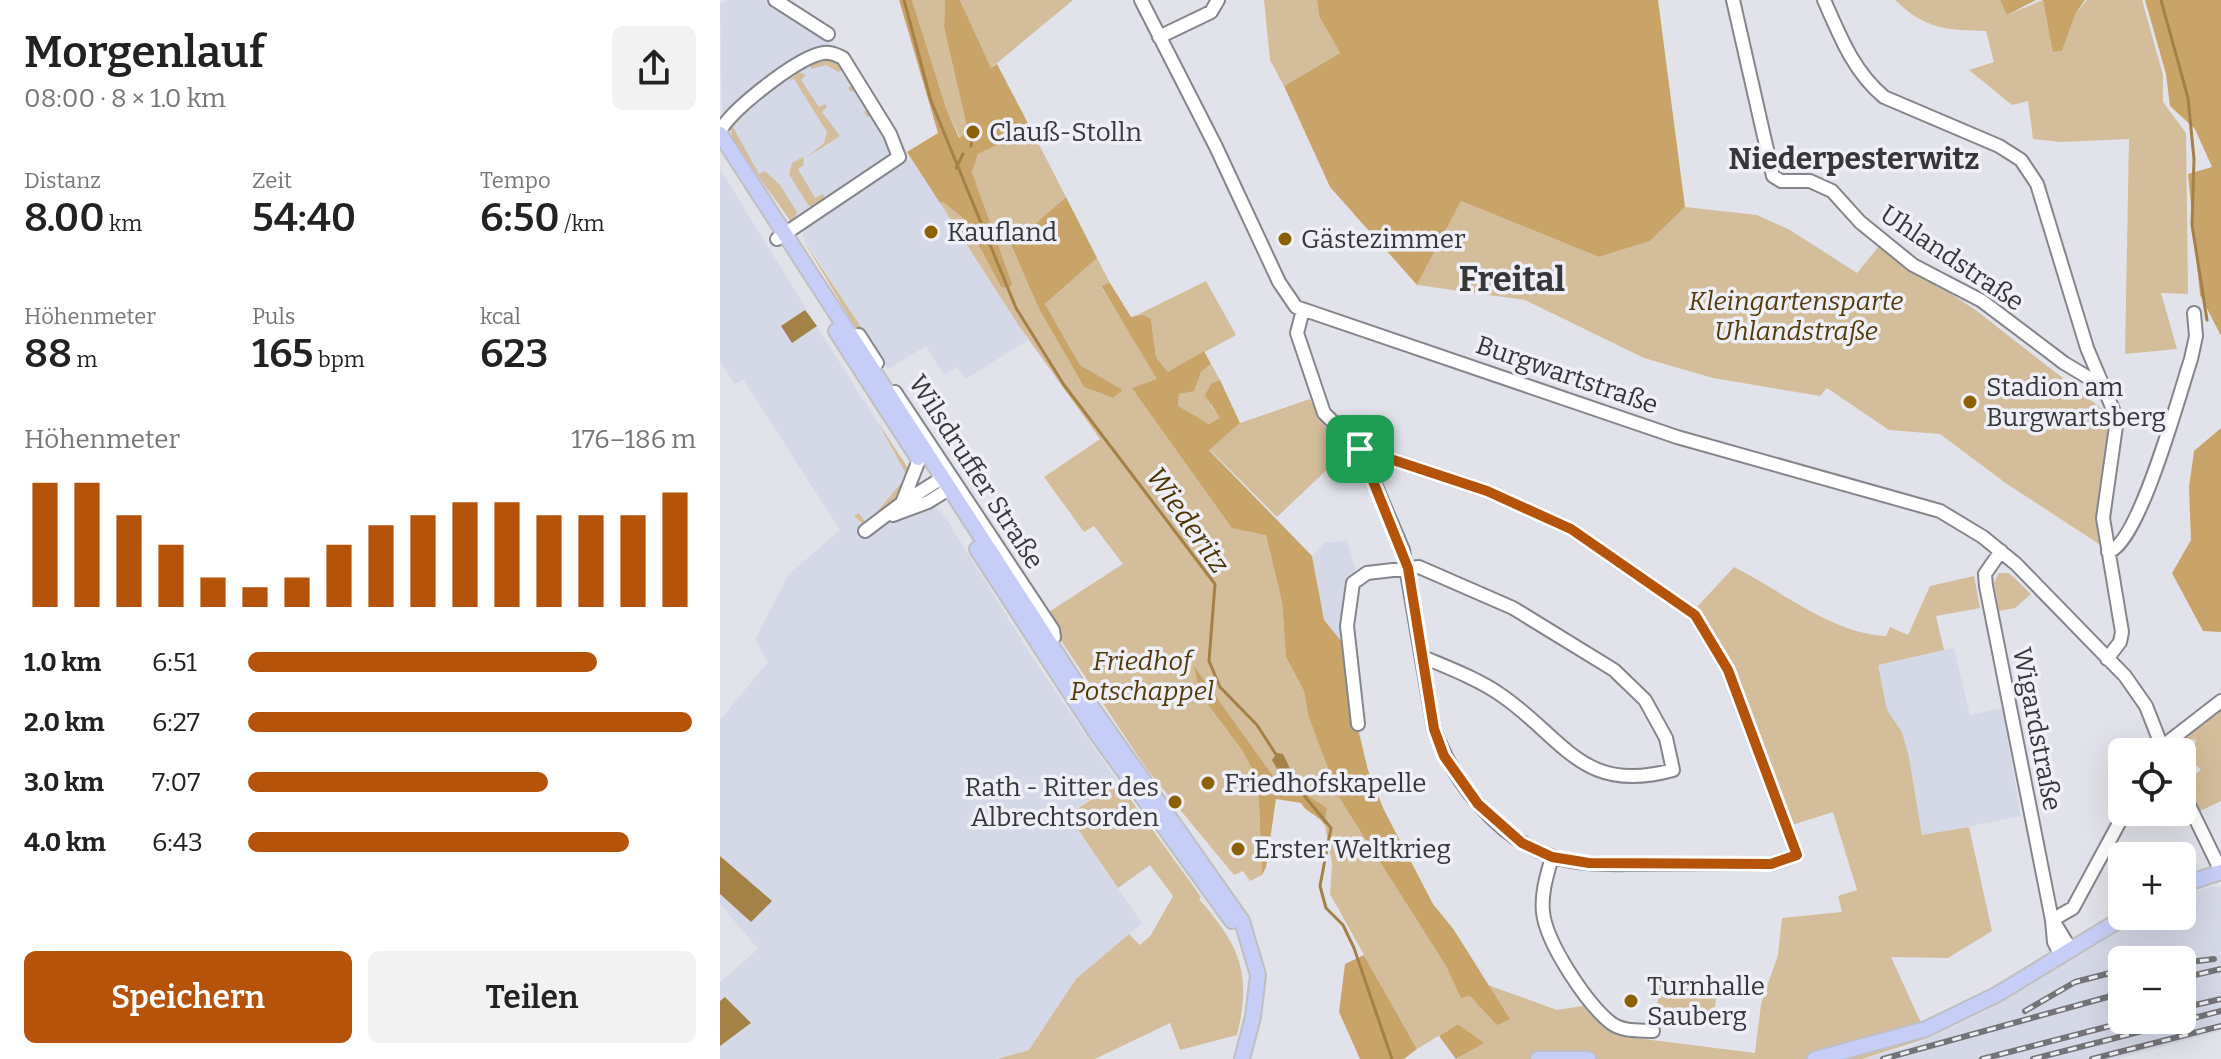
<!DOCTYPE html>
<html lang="de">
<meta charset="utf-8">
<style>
body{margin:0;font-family:Bitter,serif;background:#f2f2f2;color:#222;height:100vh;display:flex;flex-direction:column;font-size:30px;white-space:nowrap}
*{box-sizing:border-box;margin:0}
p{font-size:26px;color:#767676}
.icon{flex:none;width:44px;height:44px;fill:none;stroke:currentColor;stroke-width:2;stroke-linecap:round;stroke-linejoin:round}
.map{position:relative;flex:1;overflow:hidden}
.sheet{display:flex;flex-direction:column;background:#fff;width:720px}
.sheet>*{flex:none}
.fabs{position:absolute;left:1388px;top:738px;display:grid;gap:16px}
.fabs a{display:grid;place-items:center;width:88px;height:88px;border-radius:12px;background:#fff;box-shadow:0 8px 32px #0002;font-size:40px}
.pin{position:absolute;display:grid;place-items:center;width:68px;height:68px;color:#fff;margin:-34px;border-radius:16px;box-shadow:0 4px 12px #0006}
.round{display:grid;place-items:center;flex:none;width:84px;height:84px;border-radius:12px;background:#f2f2f2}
.headline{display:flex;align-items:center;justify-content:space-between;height:136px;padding:0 24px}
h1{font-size:44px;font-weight:600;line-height:60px}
.stats{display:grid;grid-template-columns:repeat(3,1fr);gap:12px;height:136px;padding:8px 24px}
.stats div{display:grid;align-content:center}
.stats b{font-size:40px;font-weight:600}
.stats small{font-size:22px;font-weight:400}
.stats p{font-size:22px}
.chart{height:224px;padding:16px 24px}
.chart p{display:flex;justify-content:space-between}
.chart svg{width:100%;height:144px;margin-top:8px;stroke:#b45309;stroke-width:6}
.action{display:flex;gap:16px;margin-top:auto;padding:16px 24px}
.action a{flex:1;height:92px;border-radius:12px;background:#b45309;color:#fff;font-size:32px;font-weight:600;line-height:92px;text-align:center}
.action a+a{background:#f2f2f2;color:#222}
ul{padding:0 24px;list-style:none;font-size:26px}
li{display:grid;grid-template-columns:128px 96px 1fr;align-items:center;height:60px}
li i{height:20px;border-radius:10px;background:#b45309}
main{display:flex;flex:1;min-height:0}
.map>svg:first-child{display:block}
.built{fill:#d5d8e6;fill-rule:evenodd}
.green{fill:#d4bd9b}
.forest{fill:#c8a469}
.water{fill:#a48146}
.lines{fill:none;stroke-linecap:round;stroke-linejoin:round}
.stream{stroke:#a48146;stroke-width:3}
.minor-casing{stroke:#85868c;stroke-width:16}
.major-casing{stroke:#bfbfc0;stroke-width:18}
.minor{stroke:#fff;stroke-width:12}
.major{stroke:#c6cef7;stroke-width:14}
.rail-casing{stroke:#747478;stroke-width:6}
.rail{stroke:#eff0f7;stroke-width:3;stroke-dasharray:9;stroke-linecap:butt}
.route-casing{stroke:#fff;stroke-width:16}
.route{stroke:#b45309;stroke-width:10}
.poi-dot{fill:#8b6102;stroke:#eff0f7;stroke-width:3}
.labels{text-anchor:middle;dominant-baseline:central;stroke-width:7;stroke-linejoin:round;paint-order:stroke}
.poi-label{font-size:26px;fill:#37373a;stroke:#eff0f7;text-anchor:start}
.street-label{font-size:26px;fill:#37373a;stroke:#eff0f7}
.park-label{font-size:26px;font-style:italic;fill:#543a09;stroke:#eff0f7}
.water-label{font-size:28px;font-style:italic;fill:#4e3603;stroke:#eff0f7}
.quarter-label{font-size:30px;font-weight:bold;fill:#37373a;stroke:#eff0f7}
.district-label{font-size:34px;font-weight:bold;fill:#37373a;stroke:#eff0f7}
</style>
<main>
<section class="sheet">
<div class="headline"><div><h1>Morgenlauf</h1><p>08:00 · 8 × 1.0 km</p></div><a class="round"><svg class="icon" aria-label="share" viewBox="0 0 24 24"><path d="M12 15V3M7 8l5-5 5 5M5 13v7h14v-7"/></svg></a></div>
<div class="stats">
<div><p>Distanz</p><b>8.00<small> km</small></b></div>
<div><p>Zeit</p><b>54:40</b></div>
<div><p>Tempo</p><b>6:50<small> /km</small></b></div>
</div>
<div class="stats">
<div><p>Höhenmeter</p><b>88<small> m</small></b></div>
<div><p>Puls</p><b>165<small> bpm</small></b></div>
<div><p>kcal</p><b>623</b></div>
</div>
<div class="chart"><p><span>Höhenmeter</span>176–186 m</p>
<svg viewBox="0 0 160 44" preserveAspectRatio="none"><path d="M5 44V6M15 44V6M25 44V16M35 44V25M45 44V35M55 44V38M65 44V35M75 44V25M85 44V19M95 44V16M105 44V12M115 44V12M125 44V16M135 44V16M145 44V16M155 44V9"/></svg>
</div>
<ul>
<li><b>1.0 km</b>6:51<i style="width:78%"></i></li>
<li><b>2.0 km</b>6:27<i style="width:99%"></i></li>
<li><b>3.0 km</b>7:07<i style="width:67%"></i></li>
<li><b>4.0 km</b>6:43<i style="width:85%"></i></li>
</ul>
<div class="action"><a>Speichern</a><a>Teilen</a></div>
</section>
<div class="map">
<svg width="1501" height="1059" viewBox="0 0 1501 1059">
<rect width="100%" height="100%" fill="#e2e3ea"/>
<path class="built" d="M8,0H46L112,39L110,45L93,49L2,113L0,5Z
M99,58L120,61L170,137L169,152L166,161L76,220L46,189L9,130L39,97Z
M191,158L308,340L246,379L237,367L224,375L206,346L168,369L83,237L84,228Z
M0,169L136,389L206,495L229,523L313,658L397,781L347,815L422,923L356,979L309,1050L277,1059H0V1046L31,1023L6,997L0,1001V982L38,949L0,904V894L31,922L52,901L0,856V720L48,662L35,640L68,575L120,530L23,379L15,384L0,362Z
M627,540L636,571L626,593L622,642L604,620L592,556L604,543Z
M1234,648L1250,715L1282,708L1301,816L1202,836L1189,757L1182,732L1167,710L1158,665Z
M1491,887H1501V1031L1397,1059H1142L1192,1046L1262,1013L1417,916H1462V894ZM1402,960H1462V1020H1402Z"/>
<path class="green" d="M192,0H225L224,27L248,132L240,138L226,108Z
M240,0H352V1L271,68Z
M544,0H597L599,16L620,53L564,86L550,60Z
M1175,0H1280L1287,15L1323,0L1334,52L1342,51L1356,13L1367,0H1422L1443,75V102L1466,133L1468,294L1441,293L1457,349L1405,354L1409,139L1341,142L1313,139L1308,101L1292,105L1249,70L1274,62L1266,31C1225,30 1205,29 1175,0Z
M103,57L120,61L154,115L147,117L144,112L149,108L136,89L131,92L128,88L133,84L124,69L118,72L106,65L91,69L90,64Z
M78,72L86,75L81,80L99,107L105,104L107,107L102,112L120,136L87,157L104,143L107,132L74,79L69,81Z
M27,108L30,109L13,127L39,174L45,171L60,185L77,212L72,223L13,141L10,127Z
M311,129L346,197L291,245L319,309L364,387L393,398L403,390L360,365L325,304L377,258L390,283L381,287L438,379L413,388L546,535L562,602L566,657L584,691L588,715L618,796L726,966L741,997L750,996L777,1024L789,1018L768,985L837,1010L875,1004L900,1036L1035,1053L1041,1004L1058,955L1062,918L1122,912L1118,896L1137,890L1113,812L1072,825L1008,654L976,608L1014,567C1062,591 1111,633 1166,636L1170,627L1188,635L1210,586L1254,576L1260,608L1216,616L1224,650L1158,665L1167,710L1182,732L1189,757L1202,835L1249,827L1272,931L1228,958L1171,957L1208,1038L1142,1059H737L763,1043L738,1024L697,1049L610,894L612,864L605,826L607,808L582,791L559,784L476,669L480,694L522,750L538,780L542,875L530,881L523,871L514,875L428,771L324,615L403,564L374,526L364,532L324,477L380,439L299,326L220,203L223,202L245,220L281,287L291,283L252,172L258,154Z
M83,157L84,165L78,169L95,198L103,194L105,198L94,208L88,205L69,174L72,163Z
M741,201L879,257L930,241L965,207L1037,215L1070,230L1137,273L1159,246L1257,311L1391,416L1381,478L1379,544L1287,484L1220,434L1169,430L1107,388L1100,396L993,378L924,358L805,300L697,285Z
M82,238L167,366L137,330Z
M486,281L516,335L448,372L436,357L431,319L411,318Z
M491,364L500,380L492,383L491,406L501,418L489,424L458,407L459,394L474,390L481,372Z
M590,399L608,432L629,449L557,517L489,449L520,423Z
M158,422L193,476L174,504L143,524L134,516L139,513L145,522L151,519L187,476Z
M1279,573H1289L1311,594L1295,608L1279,611L1274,583Z
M1501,709V801L1480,811L1466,781L1481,770L1470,759L1476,740L1464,738Z
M398,782L481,897L479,899C520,946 532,973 517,1035L460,1050L450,1023L375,1059H277L309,1050L356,979L409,934L420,945L431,935L453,896L430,865L398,888L348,815Z
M939,977L998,980L994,1016L972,1015L971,1009L937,1007Z"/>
<path class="forest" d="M179,0H192L226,108L239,138L248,132L224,27L225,0H240L271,68L277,64L311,129L258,154L252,172L292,284L289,288L281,287L245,220L223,202L220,203L187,152L218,133Z
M597,0H938L965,207L930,241L879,257L741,201L697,285L610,187L564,86L620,53L599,16Z
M1280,0H1316L1287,15Z
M1323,0H1365L1356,13L1342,51L1333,52Z
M1425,0H1501V336L1480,295L1468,174L1492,167L1475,129L1450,106L1446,74Z
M346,197L377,258L325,304L360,365L403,390L393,398L364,387L319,309L291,245Z
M390,283L411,317L423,315L431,319L436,357L448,372L484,351L491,364L481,372L474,391L459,394L458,406L489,424L500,418L485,395L492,383L500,380L520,423L489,450L592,556L604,620L622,642L634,712L648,770L664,810L713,904L734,930L790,1019L777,1025L750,996L741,998L726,966L618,796L588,715L584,691L566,657L562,602L546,535L512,528L412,388L437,379L381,286Z
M1501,428V632L1483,631L1452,573L1471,540L1469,487L1474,451Z
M474,666L559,784L582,791L607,808L605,826C600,815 587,814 581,803L556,799L546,867L542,875L538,780L522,750L480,694Z
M644,955L697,1049L684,1059H640L619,1012L625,964Z
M738,1024L764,1043L736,1059L719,1036Z"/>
<path class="water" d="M85,310L97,326L72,343L61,326Z
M557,753L563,754L576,781L566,784L552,760Z
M0,856L52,901L31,922L0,894Z
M5,997L31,1023L0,1046V1001Z"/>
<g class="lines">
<path class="stream" d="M184,0L211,101L296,308L344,385L495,584L489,661L500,687L537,725L557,756
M1441,0L1468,98L1474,159L1472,225L1487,320
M251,146L253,132
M236,168L243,154
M571,780L611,828L600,886L606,908L623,925L634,948L672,1059"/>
<defs>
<path id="minor" d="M55,0L108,34
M421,0L496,147L559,282L576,307L957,437L1220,511L1263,537L1296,564L1405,676L1426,706L1444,752
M1013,0L1053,176L1061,181H1090L1112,191L1140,222L1193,265L1262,301L1344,363L1384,387
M1104,0C1120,36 1133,71 1164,97L1279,146L1301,160L1317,184L1367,348L1397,419L1383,518L1402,632L1400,642L1387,659
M439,37L491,12L498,0
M0,131C12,109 74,61 99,54C108,51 115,54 123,58L170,134L179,157L57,239
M583,310L577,333L604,413L640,449L683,550L714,729C733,781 777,838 831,856C859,866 892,864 922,864C965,864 1008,864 1051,864L1077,855L1008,670L975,615L851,529L767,491L640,449
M124,338L139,335L157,363
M175,392L333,630L334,637L320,645
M184,502L222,478
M173,515L208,502L229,489
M145,531L182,503L199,460
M1281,551L1265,574L1266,586L1332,920L1334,942L1341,956
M1388,552C1419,545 1460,392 1471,359L1476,336L1474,313
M638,724L627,626L633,583L647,573L699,567L793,608L894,670L925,700L946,738L953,770C862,795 845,739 781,695C758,679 729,668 703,657
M1439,749L1501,701
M1462,791L1501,871
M832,857C827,875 821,893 823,912C826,943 867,1004 891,1023C903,1032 919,1030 933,1031
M1332,920L1353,908L1405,812
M1334,922L1351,950"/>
<path id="major" d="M0,134L368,702L522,921L538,975L533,1017L522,1059
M116,331L198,458
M257,549L377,734L512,921
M1462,885L1501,872
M818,1059H868
M1095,1059L1206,1029L1276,995L1406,916"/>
</defs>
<use href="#minor" class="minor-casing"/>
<use href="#major" class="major-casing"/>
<use href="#minor" class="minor"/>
<use href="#major" class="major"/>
<defs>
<path id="rail" d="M1441,960L1448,958
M1462,963L1494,959
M1462,978L1501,969
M1462,1008L1501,999
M1305,1011L1355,982L1402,970
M1163,1059L1402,993
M1262,1059L1413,1020
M1313,1059L1501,1011
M1372,1059L1501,1026"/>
</defs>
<use href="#rail" class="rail-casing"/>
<use href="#rail" class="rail"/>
</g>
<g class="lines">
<defs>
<path id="route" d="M640,449L767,491L851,529L975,615L1008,670L1077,855L1051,864L869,863L832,857L802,843L758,804L724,756L714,729L688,568Z"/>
</defs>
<use href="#route" class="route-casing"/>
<use href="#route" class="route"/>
</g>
<g class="poi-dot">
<circle cx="253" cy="132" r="8"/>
<circle cx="211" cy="232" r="8"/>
<circle cx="565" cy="239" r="8"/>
<circle cx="1250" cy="402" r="8"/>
<circle cx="488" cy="783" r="8"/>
<circle cx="455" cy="802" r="8"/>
<circle cx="518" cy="849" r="8"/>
<circle cx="911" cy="1001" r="8"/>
</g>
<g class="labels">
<g class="poi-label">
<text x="269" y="132">Clauß-Stolln</text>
<text x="227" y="232">Kaufland</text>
<text x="581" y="239">Gästezimmer</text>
<text x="1266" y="387">Stadion am<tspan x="1266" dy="30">Burgwartsberg</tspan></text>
<text x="504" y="783">Friedhofskapelle</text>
<text x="439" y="787" text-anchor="end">Rath - Ritter des<tspan x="439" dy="30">Albrechtsorden</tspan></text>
<text x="534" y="849">Erster Weltkrieg</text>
<text x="927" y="986">Turnhalle<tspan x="927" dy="30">Sauberg</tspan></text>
</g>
<g class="street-label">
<text transform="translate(1232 258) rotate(34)">Uhlandstraße</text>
<text transform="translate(847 375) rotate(19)">Burgwartstraße</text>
<text transform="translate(256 472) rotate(57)">Wilsdruffer Straße</text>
<text transform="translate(1317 729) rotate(79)">Wigardstraße</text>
</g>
<g class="park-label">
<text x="1076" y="301">Kleingartensparte<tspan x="1076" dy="30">Uhlandstraße</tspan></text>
<text x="422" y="661">Friedhof<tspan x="422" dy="30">Potschappel</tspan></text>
</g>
<g class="water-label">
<text transform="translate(468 520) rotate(55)">Wiederitz</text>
</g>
<g class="quarter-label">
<text x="1134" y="159">Niederpesterwitz</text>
</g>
<g class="district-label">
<text x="792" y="279">Freital</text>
</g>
</g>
</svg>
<div class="fabs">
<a><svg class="icon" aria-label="locate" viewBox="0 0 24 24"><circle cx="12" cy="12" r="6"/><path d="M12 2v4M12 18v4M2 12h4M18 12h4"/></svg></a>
<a>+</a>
<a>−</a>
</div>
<div class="pin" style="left:640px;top:449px;background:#1e9e55"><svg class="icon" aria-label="arrive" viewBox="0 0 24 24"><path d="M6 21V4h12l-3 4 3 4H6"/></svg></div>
</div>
</main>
